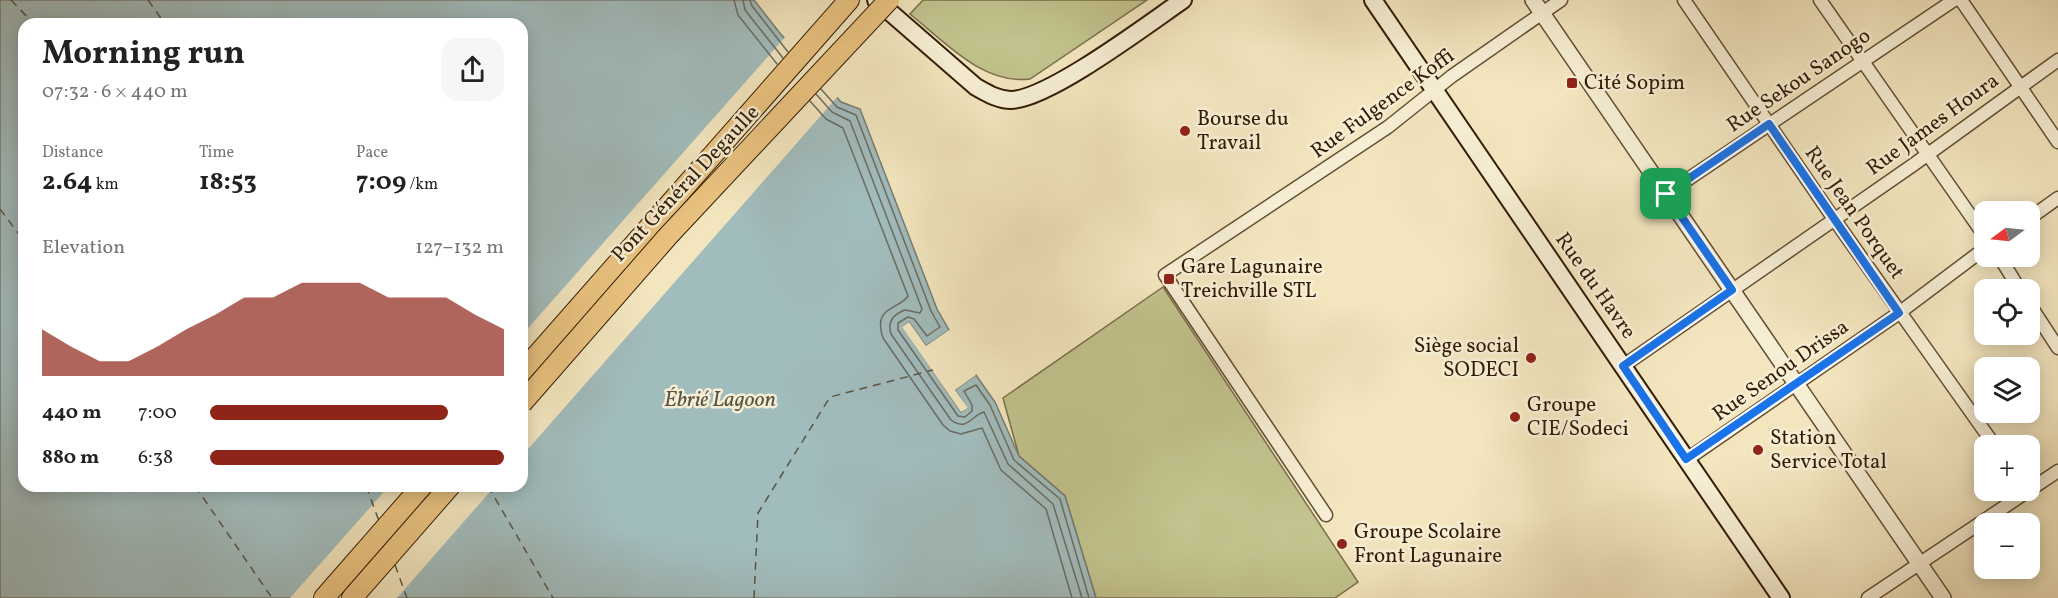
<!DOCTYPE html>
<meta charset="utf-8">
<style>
body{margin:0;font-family:Vollkorn,serif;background:#f6f6f6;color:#222;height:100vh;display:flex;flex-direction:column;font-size:22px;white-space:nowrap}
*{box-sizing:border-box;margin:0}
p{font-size:20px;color:#767676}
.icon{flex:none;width:33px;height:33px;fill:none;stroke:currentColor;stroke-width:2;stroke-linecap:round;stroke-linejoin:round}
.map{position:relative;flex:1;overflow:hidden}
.drawer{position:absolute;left:18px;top:18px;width:510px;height:474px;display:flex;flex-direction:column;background:#fff;border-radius:18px;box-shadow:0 3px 15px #0003}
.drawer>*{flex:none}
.needle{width:39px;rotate:255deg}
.tools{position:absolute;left:1974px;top:201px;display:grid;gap:12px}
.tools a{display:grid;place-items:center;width:66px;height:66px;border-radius:12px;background:#fff;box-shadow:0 3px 15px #0003;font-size:30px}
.pin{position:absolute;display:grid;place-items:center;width:51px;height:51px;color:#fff;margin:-26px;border-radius:12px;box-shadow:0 3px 9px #0006}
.round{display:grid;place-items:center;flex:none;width:63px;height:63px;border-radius:18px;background:#f6f6f6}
.head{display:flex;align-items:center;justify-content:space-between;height:102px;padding:0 24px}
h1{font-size:33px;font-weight:700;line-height:45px}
.figures{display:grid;grid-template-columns:repeat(3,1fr);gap:9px;height:102px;padding:6px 24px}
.figures div{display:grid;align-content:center}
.figures b{font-size:26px;font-weight:700}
.figures small{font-size:16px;font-weight:400}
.figures p{font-size:16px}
.chart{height:168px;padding:12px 24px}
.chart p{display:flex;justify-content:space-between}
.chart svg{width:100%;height:108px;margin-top:6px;fill:#8f2418;opacity:.7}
ul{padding:0 24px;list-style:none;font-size:20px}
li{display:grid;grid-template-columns:96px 72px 1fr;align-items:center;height:45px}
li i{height:15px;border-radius:8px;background:#8f2418}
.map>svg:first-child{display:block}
.green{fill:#c2c38e;stroke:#7a704a;stroke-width:1.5}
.water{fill:#a1bcbd;stroke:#757c73;stroke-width:1.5;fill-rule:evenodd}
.pier{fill:#f3e6bf}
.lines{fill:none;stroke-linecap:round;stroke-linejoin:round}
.shore{stroke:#6a6c61;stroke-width:1.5}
.ferry{stroke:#5a5445;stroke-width:1.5;stroke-dasharray:8 6;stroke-linecap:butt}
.minor-casing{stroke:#634e34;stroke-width:15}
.tertiary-casing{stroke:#634e34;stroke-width:18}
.secondary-casing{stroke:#331c05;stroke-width:20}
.trunk-casing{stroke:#331c05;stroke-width:22}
.minor{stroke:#f7efd5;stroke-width:12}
.tertiary{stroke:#f7efd5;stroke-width:15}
.secondary{stroke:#f7efd5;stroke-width:16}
.trunk{stroke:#eac380;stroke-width:20}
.trunk-bridge-casing{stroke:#331c05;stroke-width:22;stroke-linecap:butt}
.trunk-bridge{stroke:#eac380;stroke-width:20}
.route-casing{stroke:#fff;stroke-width:12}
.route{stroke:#1a73e8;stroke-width:8}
.poi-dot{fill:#8f2418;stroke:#f7efd5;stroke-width:2}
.labels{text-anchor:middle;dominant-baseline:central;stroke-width:5;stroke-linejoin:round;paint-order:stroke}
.street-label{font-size:21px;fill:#331c05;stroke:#f7efd5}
.poi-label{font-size:21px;fill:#331c05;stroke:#f7efd5;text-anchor:start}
.water-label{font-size:22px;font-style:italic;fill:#5a5445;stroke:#f7efd5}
</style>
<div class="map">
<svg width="2058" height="598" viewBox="0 0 2058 598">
<rect width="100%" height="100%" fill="#f3e6bf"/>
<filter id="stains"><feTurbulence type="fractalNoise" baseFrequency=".00333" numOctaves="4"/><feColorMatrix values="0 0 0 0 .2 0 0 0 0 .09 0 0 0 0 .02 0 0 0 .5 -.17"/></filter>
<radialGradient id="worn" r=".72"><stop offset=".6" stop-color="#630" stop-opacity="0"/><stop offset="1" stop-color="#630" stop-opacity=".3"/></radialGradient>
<path class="green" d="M923,0H1147L1030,79C983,85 945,42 910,14Z
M1163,287L1358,582L1335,598H1096L1065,496L1019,456L1003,398Z"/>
<path class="water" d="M0,0H754L779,32L841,102L860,109L937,309L949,330L926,346L909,322L903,327L961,412L967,408L955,390L976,375L995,402L1019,456L1065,496L1096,598H0ZM24,24H522V486H24Z"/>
<path class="pier" d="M786,36L839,95L522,456V335Z
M909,322L926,346L949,330L951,332L925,349L908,326L907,327L962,408L952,389L974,373L976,375L955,390L968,408L961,412L902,327Z
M389,486H495L397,598H290Z"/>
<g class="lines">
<path class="shore" d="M734,0L738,15L777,64
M743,0L745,10L783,58
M750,0L752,6L788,52
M821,89L837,107L856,115L931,311L940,327L927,336L914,319L908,317L898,323V330L958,416L965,417L972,411V405L964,391L976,385L990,405L1014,460L1060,499L1089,598
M816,94L832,112L850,121L922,309L920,313L905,310C894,314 887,321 891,334L951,420C967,432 972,415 984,412L1008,464L1053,504L1082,598
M810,101L826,119L843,128L908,296C899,310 872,306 883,338L943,425L950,431L961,434L982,428L1001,470L1046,509L1072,598"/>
<path class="ferry" d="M11,0L34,24
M148,0L165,24
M0,209L24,241
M195,486L272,598
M366,486L379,521
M488,486L553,598
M395,565L407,598
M754,598L758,513L830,397L933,370"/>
<defs>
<path id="minor" d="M1684,0L1834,219L1995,446
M1820,0L1984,235
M1961,0L2058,142
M1666,194L1954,0
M2030,218L2058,198
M1999,256L2020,290
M2030,305L2058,348
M1623,366L1913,165L2058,60
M1686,460L1899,313L1984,249
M1326,515L1165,275L1388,127L1452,76L1561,0
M1868,598L2058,471"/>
<path id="tertiary" d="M1533,0L1943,598"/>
<path id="secondary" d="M876,0L976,87C987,93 998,100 1011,100C1049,99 1148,24 1183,0
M1373,0L1781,598"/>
<path id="trunk" d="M522,372L849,0
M324,598L422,486
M352,598L450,486"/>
</defs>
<use href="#minor" class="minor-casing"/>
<use href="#tertiary" class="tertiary-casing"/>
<use href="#secondary" class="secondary-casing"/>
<use href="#trunk" class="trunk-casing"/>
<use href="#minor" class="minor"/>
<use href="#tertiary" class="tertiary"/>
<use href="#secondary" class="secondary"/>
<use href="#trunk" class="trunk"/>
<defs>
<path id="trunk-bridge" d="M522,403L668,236L889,0"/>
</defs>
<use href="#trunk-bridge" class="trunk-bridge-casing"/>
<use href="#trunk-bridge" class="trunk-bridge"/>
</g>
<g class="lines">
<defs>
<path id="route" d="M1769,124L1899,313L1686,459L1623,366L1732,290L1666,194Z"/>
</defs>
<use href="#route" class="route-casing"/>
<use href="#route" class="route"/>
</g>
<g class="poi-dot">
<rect x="1566" y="77" width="12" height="12" rx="3"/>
<circle cx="1185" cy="131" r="6"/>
<rect x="1163" y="273" width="12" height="12" rx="3"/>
<circle cx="1531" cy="358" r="6"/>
<circle cx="1515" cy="417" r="6"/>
<circle cx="1758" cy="450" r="6"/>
<circle cx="1342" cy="544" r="6"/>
</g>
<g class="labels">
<g class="street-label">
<text transform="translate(1799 81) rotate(-34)">Rue Sekou Sanogo</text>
<text transform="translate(1383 104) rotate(-36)">Rue Fulgence Koffi</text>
<text transform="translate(1933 125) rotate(-36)">Rue James Houra</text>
<text transform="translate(686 184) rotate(-47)">Pont Général Degaulle</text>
<text transform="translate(1854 213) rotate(55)">Rue Jean Porquet</text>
<text transform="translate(1595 286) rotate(55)">Rue du Havre</text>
<text transform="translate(1781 371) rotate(-35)">Rue Senou Drissa</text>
</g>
<g class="poi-label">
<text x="1584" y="83">Cité Sopim</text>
<text x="1197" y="119">Bourse du<tspan x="1197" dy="24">Travail</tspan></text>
<text x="1181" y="267">Gare Lagunaire<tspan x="1181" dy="24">Treichville STL</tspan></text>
<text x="1519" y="346" text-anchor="end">Siège social<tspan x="1519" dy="24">SODECI</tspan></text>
<text x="1527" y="405">Groupe<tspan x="1527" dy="24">CIE/Sodeci</tspan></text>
<text x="1770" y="438">Station<tspan x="1770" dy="24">Service Total</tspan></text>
<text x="1354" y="532">Groupe Scolaire<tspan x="1354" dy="24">Front Lagunaire</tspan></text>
</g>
<g class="water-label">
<text x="720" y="400">Ébrié Lagoon</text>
</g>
</g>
<rect width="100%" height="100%" filter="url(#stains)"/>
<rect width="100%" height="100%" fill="url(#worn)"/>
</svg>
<div class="tools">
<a><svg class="needle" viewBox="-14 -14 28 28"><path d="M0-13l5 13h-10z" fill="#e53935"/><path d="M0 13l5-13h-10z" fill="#767676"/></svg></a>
<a><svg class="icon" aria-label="locate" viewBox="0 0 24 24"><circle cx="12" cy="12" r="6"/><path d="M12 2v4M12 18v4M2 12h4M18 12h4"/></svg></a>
<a><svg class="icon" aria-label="layers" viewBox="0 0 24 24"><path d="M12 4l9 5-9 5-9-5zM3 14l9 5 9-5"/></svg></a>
<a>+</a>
<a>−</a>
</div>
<div class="pin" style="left:1666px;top:194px;background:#1e9e55"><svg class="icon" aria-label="arrive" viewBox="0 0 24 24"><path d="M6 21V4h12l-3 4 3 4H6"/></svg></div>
<section class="drawer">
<div class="head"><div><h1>Morning run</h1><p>07:32 · 6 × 440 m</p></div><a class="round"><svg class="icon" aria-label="share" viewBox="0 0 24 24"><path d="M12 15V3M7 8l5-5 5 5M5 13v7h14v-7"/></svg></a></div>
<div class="figures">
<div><p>Distance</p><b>2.64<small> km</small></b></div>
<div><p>Time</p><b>18:53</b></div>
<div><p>Pace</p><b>7:09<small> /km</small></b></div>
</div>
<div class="chart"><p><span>Elevation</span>127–132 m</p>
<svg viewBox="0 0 160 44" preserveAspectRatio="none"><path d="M0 44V25L10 32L20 38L30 38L40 32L50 25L60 19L70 12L80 12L90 6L100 6L110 6L120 12L130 12L140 12L150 19L160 25V44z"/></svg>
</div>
<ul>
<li><b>440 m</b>7:00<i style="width:81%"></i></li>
<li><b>880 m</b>6:38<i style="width:100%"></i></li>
</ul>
</section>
</div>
